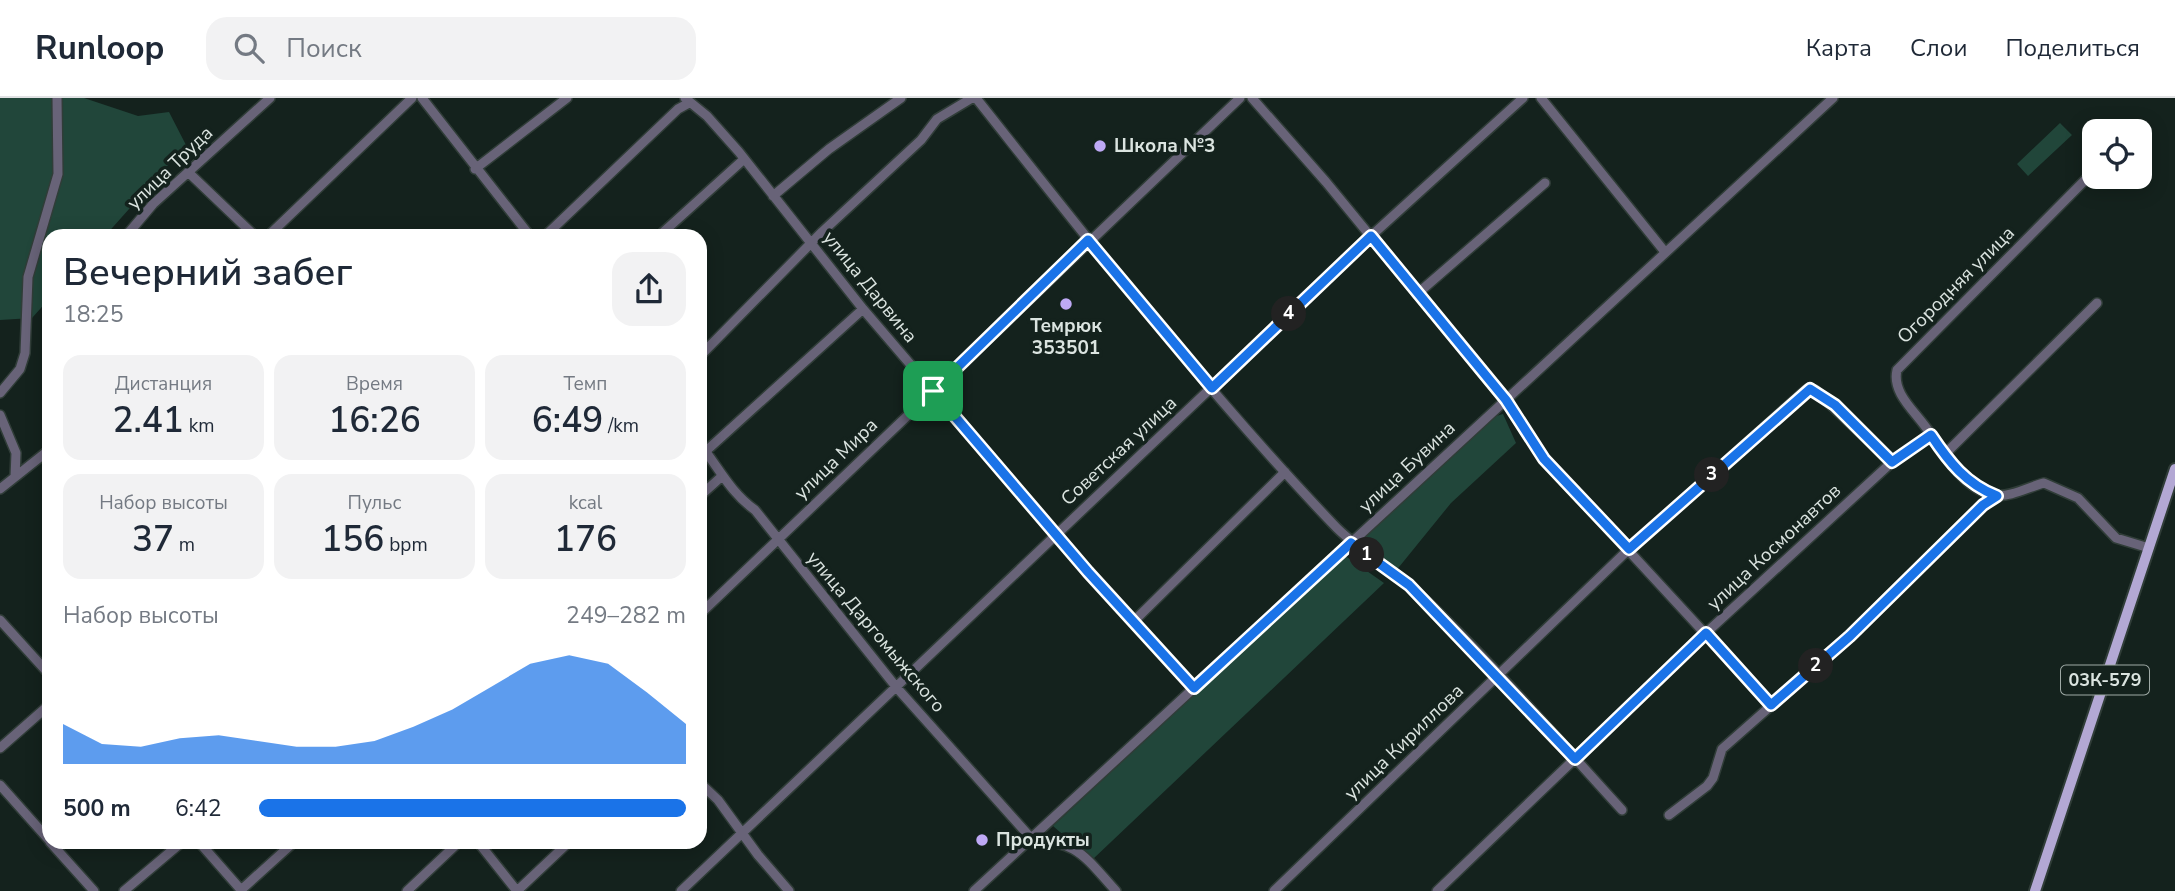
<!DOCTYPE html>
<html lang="ru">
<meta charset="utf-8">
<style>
body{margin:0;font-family:"Nunito Sans",sans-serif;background:#f2f2f3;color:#1f2937;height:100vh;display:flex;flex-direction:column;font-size:26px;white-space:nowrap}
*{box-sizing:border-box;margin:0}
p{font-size:23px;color:#747a83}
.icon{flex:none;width:38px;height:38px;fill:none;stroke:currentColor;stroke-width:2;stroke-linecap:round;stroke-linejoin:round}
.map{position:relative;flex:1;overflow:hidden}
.sheet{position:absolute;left:42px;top:131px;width:665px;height:620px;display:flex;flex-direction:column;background:#fff;border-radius:21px;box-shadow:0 4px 18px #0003}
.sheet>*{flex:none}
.controls{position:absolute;left:2082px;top:21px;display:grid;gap:14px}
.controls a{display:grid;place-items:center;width:70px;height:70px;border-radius:14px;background:#fff;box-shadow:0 4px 18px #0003;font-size:35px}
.pin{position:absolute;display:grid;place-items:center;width:60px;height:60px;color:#fff;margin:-30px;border-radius:14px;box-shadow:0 4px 10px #0006}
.km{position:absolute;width:35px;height:35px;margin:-18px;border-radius:50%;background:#222;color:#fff;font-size:19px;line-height:35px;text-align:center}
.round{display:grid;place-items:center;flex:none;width:74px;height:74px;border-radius:21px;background:#f2f2f3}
.head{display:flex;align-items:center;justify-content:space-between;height:119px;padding:0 21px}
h1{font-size:38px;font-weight:600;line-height:52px}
.metrics{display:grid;grid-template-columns:repeat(3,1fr);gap:10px;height:119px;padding:7px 21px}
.metrics div{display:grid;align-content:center;border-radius:18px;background:#f2f2f3;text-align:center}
.metrics b{font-size:35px;font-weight:600}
.metrics small{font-size:19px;font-weight:400}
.metrics p{font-size:19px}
.chart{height:196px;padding:14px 21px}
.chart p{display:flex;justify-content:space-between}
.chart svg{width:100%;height:126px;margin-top:7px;fill:#1a73e8;opacity:.7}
ul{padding:0 21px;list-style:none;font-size:23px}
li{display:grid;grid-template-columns:112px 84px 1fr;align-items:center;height:52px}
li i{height:18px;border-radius:9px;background:#1a73e8}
header{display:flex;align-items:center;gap:42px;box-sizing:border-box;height:98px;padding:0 35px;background:#fff;border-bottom:2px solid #e0e1e3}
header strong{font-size:33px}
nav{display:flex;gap:38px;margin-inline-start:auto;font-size:24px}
.search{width:490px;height:63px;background:#f2f2f3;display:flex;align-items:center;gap:18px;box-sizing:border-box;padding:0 24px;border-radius:21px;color:#747a83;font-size:26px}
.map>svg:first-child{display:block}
.green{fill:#21463a}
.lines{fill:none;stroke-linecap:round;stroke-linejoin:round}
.minor-casing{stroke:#303d38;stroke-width:12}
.major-casing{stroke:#303d38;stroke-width:14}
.minor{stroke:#686378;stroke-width:9}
.major{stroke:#b3a8d4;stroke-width:10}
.route-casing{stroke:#fff;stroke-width:14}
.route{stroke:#1a73e8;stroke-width:9}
.poi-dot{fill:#bea9f5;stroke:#14221d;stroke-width:2.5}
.labels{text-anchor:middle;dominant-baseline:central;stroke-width:7;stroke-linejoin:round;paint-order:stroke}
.shield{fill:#14221d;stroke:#9faaa6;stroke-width:2}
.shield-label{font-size:18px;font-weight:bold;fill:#dbe4e0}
.poi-label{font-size:19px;font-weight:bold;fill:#dbe4e0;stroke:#14221d;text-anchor:start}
.street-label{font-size:19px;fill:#dbe4e0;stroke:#14221d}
</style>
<header>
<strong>Runloop</strong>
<div class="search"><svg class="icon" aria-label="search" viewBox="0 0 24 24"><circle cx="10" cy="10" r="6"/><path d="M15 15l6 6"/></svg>Поиск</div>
<nav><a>Карта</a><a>Слои</a><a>Поделиться</a></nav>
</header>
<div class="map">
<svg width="2175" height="793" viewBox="0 0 2175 793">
<rect width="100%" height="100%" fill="#14221d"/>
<path class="green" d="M0,0H84L138,18L169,14L186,47L105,138H49V201L32,220L0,222Z
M2060,25L2072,37L2028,78L2017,66Z
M1503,316L1516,345L1451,405L1395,474L1363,450L1366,438L1493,319Z
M1344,457L1384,485L1092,762L1053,728Z"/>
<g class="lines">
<defs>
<path id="minor" d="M422,0L530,138
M685,0L707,18L739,54L863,211L1088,474L1194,590
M976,0C1091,145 1205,292 1333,426C1356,451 1386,466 1411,489C1486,557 1553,637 1622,712
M1252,0L1326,84L1505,302L1544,361L1771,607
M1541,0L1665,154
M475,71L567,0
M188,74L255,138
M773,98L829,51L901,0
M126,138L153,106L270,0
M268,138L412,0
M545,138L678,11L689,5
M659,138L743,62
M1417,196L1545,85
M700,258L822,134L921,42L937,21L972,0
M0,295L20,271L25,255L28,179L58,76L57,0
M0,317L16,355L15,379
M1931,337C1919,316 1891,297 1897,272L2095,72
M700,346C719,370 730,394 755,412L897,590L1031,740
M706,353L863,211
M1944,357L2097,205
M0,391L49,352
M700,398L721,379
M700,516L1240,0
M0,522L49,576
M1133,524L1285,374
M0,650L49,607
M700,685L718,702L758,757L789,793
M0,687L49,742
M1669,717L1707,688L1713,680L1722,651L1850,538L1983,407L1997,398
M50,744L94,793
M199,744L242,793
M478,744L517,793
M1027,744C1076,740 1085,759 1116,793
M241,792L294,744
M124,793L182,744
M407,793L459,744
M517,793L569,744
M681,793L1371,138L1523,0
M974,793L1833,0
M1274,793L1629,451L1806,292H1815L1892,364L1931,337C1946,359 1966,393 1995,397C2009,400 2031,388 2044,385L2078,400L2116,440L2149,450
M1437,793L1706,535L1892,364"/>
<path id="major" d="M2035,793L2175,371"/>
</defs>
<use href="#minor" class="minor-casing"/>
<use href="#major" class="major-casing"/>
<use href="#minor" class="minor"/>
<use href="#major" class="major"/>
</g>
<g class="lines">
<defs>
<path id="route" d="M1371,138L1506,302L1544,361L1629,451L1810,291L1835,307L1892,364L1931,337C1949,364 1966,386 1997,398L1983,407L1850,538L1771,607L1706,535L1575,661L1409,487L1351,445L1194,590L1088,474L933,293L1088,142L1212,290Z"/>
</defs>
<use href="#route" class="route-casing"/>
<use href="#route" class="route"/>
</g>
<g class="poi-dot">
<circle cx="1100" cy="48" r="7"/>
<circle cx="1066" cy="206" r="7"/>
<circle cx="982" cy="742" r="7"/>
</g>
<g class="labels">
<rect class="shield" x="2061" y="567.5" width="88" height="29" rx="5"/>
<g class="shield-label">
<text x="2105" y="582">03К-579</text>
</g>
<g class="poi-label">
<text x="1114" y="48">Школа №3</text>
<text x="1066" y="228" text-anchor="middle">Темрюк<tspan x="1066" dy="22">353501</tspan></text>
<text x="996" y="742">Продукты</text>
</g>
<g class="street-label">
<text transform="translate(170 70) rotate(-44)">улица Труда</text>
<text transform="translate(1956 187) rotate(-45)">Огородняя улица</text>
<text transform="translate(870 189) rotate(51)">улица Дарвина</text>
<text transform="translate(1119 353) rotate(-43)">Советская улица</text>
<text transform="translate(836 361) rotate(-44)">улица Мира</text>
<text transform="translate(1407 369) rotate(-43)">улица Бувина</text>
<text transform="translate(1774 449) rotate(-43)">улица Космонавтов</text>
<text transform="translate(876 534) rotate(50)">улица Даргомыжского</text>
<text transform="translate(1404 644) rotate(-44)">улица Кириллова</text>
</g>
</g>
</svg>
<div class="controls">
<a><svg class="icon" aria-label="locate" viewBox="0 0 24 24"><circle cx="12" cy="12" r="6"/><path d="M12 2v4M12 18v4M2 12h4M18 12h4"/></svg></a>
</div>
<div class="pin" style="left:933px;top:293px;background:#1e9e55"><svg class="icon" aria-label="arrive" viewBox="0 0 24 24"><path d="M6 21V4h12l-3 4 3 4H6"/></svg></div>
<b class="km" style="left:1367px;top:457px">1</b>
<b class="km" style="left:1816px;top:568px">2</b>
<b class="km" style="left:1712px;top:377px">3</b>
<b class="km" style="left:1289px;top:216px">4</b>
<section class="sheet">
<div class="head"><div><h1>Вечерний забег</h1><p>18:25</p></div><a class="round"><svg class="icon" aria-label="share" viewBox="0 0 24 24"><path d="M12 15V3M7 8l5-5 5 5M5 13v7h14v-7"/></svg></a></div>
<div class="metrics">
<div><p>Дистанция</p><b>2.41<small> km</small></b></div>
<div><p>Время</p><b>16:26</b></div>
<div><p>Темп</p><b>6:49<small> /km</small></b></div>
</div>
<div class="metrics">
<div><p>Набор высоты</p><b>37<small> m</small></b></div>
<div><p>Пульс</p><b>156<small> bpm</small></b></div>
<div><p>kcal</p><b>176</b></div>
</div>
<div class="chart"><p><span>Набор высоты</span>249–282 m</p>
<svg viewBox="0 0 160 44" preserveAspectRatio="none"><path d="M0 44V30L10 37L20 38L30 35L40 34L50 36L60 38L70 38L80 36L90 31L100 25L110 17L120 9L130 6L140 9L150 19L160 30V44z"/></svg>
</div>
<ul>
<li><b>500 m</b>6:42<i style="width:100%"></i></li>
</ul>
</section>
</div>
